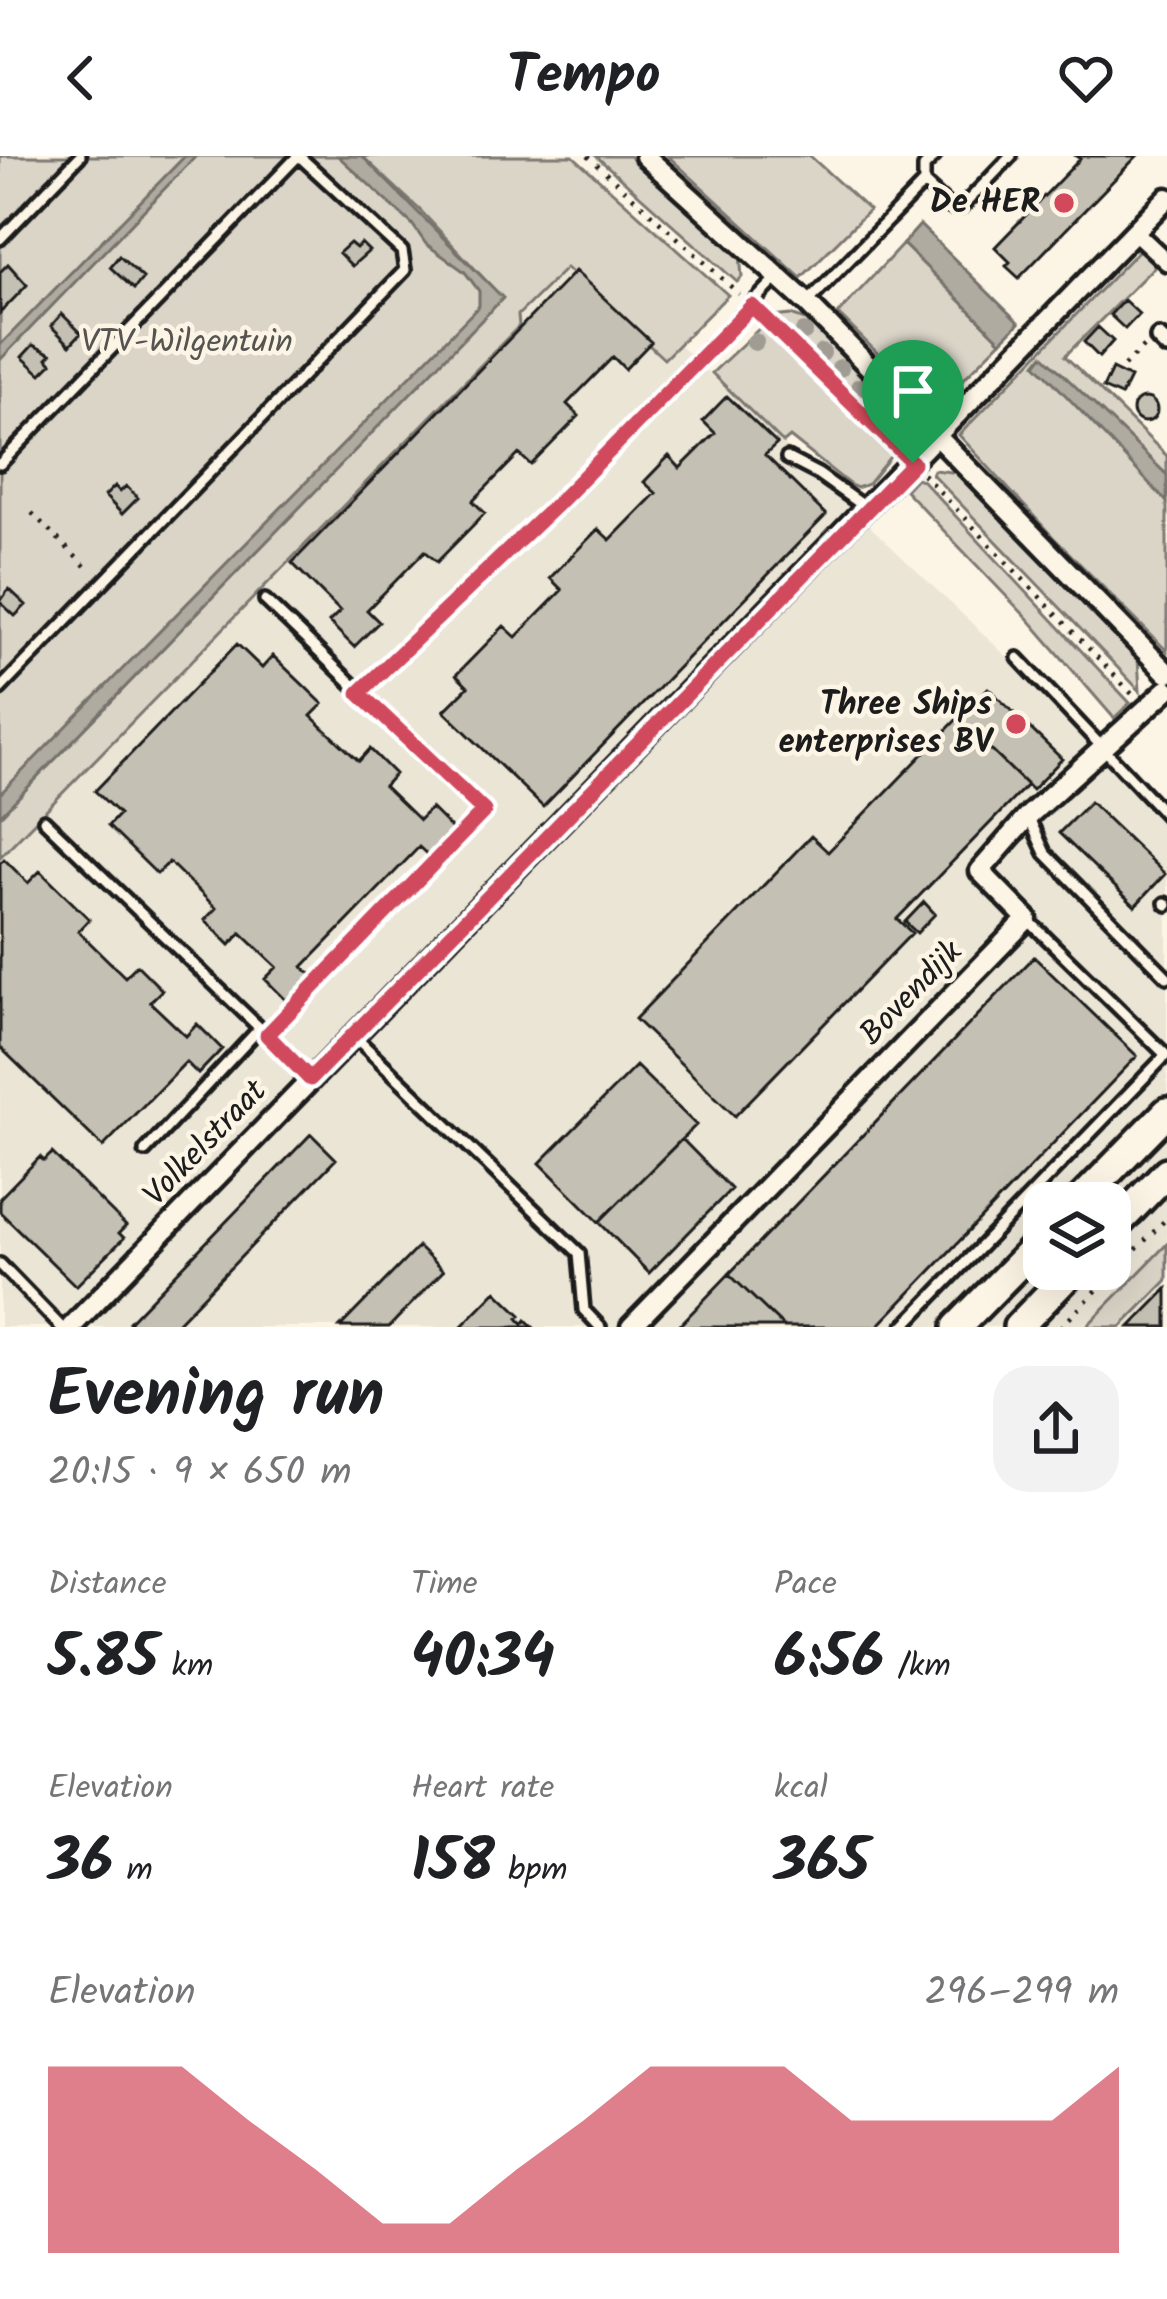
<!DOCTYPE html>
<meta charset="utf-8">
<style>
body{margin:0;font-family:Kalam,sans-serif;background:#f2f2f2;color:#202124;height:100vh;display:flex;flex-direction:column;font-size:45px;white-space:nowrap}
*{box-sizing:border-box;margin:0}
p{font-size:39px;color:#757577}
.icon{flex:none;width:66px;height:66px;fill:none;stroke:currentColor;stroke-width:2;stroke-linecap:round;stroke-linejoin:round}
.map{position:relative;height:1171px;overflow:hidden}
.panel{display:flex;flex-direction:column;background:#fff;flex:1}
.panel>*{flex:none}
.buttons{position:absolute;left:1023px;top:1026px;display:grid;gap:24px}
.buttons a{display:grid;place-items:center;width:108px;height:108px;border-radius:24px;background:#fff;box-shadow:0 12px 48px #0002;font-size:60px}
.pin{position:absolute;display:grid;place-items:center;width:102px;height:102px;color:#fff;margin:-123px -51px;border-radius:50% 50% 50% 0;rotate:-45deg;box-shadow:0 0 12px #0007}
.pin .icon{rotate:45deg}
.round{display:grid;place-items:center;flex:none;width:126px;height:126px;border-radius:36px;background:#f2f2f2}
.overview{display:flex;align-items:center;justify-content:space-between;height:204px;padding:0 48px}
h1{font-size:66px;font-weight:600;line-height:90px}
.figures{display:grid;grid-template-columns:repeat(3,1fr);gap:18px;height:204px;padding:12px 48px}
.figures div{display:grid;align-content:center}
.figures b{font-size:60px;font-weight:600}
.figures small{font-size:33px;font-weight:400}
.figures p{font-size:33px}
.chart{height:336px;padding:24px 48px}
.chart p{display:flex;justify-content:space-between}
.chart svg{width:100%;height:216px;margin-top:12px;fill:#d1495b;opacity:.7}
header{display:flex;justify-content:space-between;align-items:center;height:156px;padding:0 48px;background:#fff;font-size:54px;font-weight:600}
.map>svg:first-child{display:block}
.built{fill:#ebe5d6;fill-rule:evenodd}
.green{fill:#dbd5c8;stroke:#7c7872;stroke-width:3}
.water{fill:#b0aba1;stroke:#75726c;stroke-width:3}
.building{fill:#c4c0b3;stroke:#1c1c1c;stroke-width:3}
.lines{fill:none;stroke-linecap:round;stroke-linejoin:round}
.service-casing{stroke:#1c1c1c;stroke-width:18}
.pedestrian-casing{stroke:#1c1c1c;stroke-width:24}
.minor-casing{stroke:#1c1c1c;stroke-width:27}
.secondary-casing{stroke:#1c1c1c;stroke-width:36}
.path{stroke:#1c1c1c;stroke-width:4.5;stroke-dasharray:3 9;stroke-linecap:butt}
.service{stroke:#fcf5e5;stroke-width:9}
.pedestrian{stroke:#fcf5e5;stroke-width:15}
.minor{stroke:#fcf5e5;stroke-width:18}
.secondary{stroke:#fcf5e5;stroke-width:27}
.tree{fill:#a09c93}
.route-casing{stroke:#fff;stroke-width:24}
.route{stroke:#d1495b;stroke-width:15}
.poi-dot{fill:#d1495b;stroke:#fcf5e5;stroke-width:4.5}
.labels{text-anchor:middle;dominant-baseline:central;stroke-width:9;stroke-linejoin:round;paint-order:stroke}
.poi-label{font-size:33px;font-weight:bold;fill:#1c1c1c;stroke:#fcf5e5;text-anchor:end}
.park-label{font-size:33px;fill:#555450;stroke:#fcf5e5}
.street-label{font-size:33px;fill:#1c1c1c;stroke:#fcf5e5}
</style>
<header><svg class="icon" aria-label="back" viewBox="0 0 24 24"><path d="M15 5l-7 7 7 7"/></svg>Tempo<svg class="icon" aria-label="heart" viewBox="0 0 24 24"><path d="M12 20l-8-8c-3-5 5-10 8-4 3-6 11-1 8 4z"/></svg></header>
<div class="map">
<svg width="1167" height="1171" viewBox="0 0 1167 1171">
<rect width="100%" height="100%" fill="#fcf5e5"/>
<filter id="ink" filterUnits="userSpaceOnUse"><feTurbulence type="fractalNoise" baseFrequency=".00833" numOctaves="2"/><feDisplacementMap in="SourceGraphic" scale="24" xChannelSelector="R" yChannelSelector="G"/><feConvolveMatrix kernelMatrix="1 2 1 2 8 2 1 2 1" color-interpolation-filters="sRGB"/></filter>
<g filter="url(#ink)">
<path class="built" d="M570,85L1167,653V1171H0V673ZM1044,1047H1110V1113H1044Z"/>
<path class="green" d="M0,0H351L495,139L0,651Z
M362,0H573L728,139L664,203L566,112L518,159L519,170L0,701V660L502,142L421,55Z
M596,0H629L740,99L742,121L737,126Z
M668,0H810L869,54L801,122Z
M903,88L1001,185L934,253L838,158Z
M1140,93L1156,109L1065,200L1167,300V495L1053,381L959,279Z
M791,159L808,165L896,253L904,272L900,286L773,161Z
M763,169L894,296L868,328L857,332L850,329L790,281L783,287L712,217Z
M934,314L960,317L1138,502L1140,535L932,318Z
M916,322L922,324L1130,547L1114,562L1030,465L905,334Z
M1167,1088V1124L1121,1171H1086Z"/>
<path class="water" d="M185,0H196L0,204V189Z
M338,0H362L503,142L0,660V638L479,150V135L465,116L426,88L412,68Z
M920,69L1019,167L1001,185L903,88Z
M1043,199L1167,319V346L1036,208Z"/>
<path class="building" d="M1076,0H1137L1019,122L1006,110L1010,106L995,91L1080,3Z
M350,87L356,92L361,87L369,95L352,110L339,97Z
M119,100L143,122L134,133L110,111Z
M8,108L27,129L0,157V116Z
M575,115L651,186L625,213L613,201L567,248L579,260L531,309L519,298L473,345L485,357L437,406L425,395L367,454L379,466L354,491L329,466L340,455L292,407Z
M1124,144L1139,158L1125,173L1110,159Z
M62,158L81,177L70,189L51,170Z
M1098,171L1113,185L1099,201L1084,186Z
M33,189L51,198L47,202L52,207L41,218L22,201Z
M1112,213L1130,222L1121,240L1103,232Z
M727,240L777,288L765,299L826,359L543,651L444,555L468,531L456,519L504,470L516,481L562,434L550,422L598,373L610,384L656,337L644,326L669,300L680,312L715,277L703,265Z
M1133 254a12 12 0 1 1 24 0a12 12 0 1 1-24 0Z
M115,330L120,336L126,330L138,342L122,358L105,340Z
M9,433L26,449L15,460L0,446Z
M237,488L262,512L273,500L323,548L311,560L359,605L370,593L395,618L384,630L419,664L431,652L456,677L431,702L419,691L363,749L303,811L315,822L290,848L265,823L277,811L241,777L230,789L205,764L216,752L169,706L157,718L108,670L119,658L95,635Z
M988,532L1062,603L1032,634L958,562Z
M958,562L1027,629L897,763L912,777L735,960L635,863L811,680L828,696Z
M1090,646L1165,718L1135,750L1059,677Z
M4,703L28,727L40,715L89,763L78,775L125,821L137,809L162,834L150,846L186,880L197,868L222,893L198,918L186,906L103,991L0,891V707Z
M924,746L935,758L917,777L905,766Z
M1034,801L1137,900L877,1171H784L729,1118Z
M636,910L696,969L599,1066L540,1007Z
M311,978L336,1003L173,1171H135L129,1166Z
M682,983L731,1033L649,1117L599,1066Z
M52,997L126,1070L119,1077L124,1082L76,1130L0,1056V1042L40,1001L44,1005Z
M418,1091L443,1115L389,1171H340Z
M729,1118L784,1171H678Z
M1167,1133V1171H1130Z
M496,1135L521,1159L518,1162L523,1168L526,1164L533,1171H461Z"/>
<g class="lines">
<defs>
<path id="service" d="M924,27L951,52H961L1011,0
M924,27V11L935,0
M0,83L80,0
M807,147L924,27
M787,302L818,318L867,353
M0,308L298,0
M1018,502L1167,660
M0,533L405,114L402,95L299,0
M359,537L558,347L779,120
M1028,660L1045,697L1167,821
M44,664L267,879L484,655L265,444
M1165,747L1167,749
M267,879L310,923
M353,879L579,1097L584,1154L600,1171
M145,995L260,872
M0,1108L61,1171
M903,1171L1166,899L1027,763"/>
<path id="pedestrian" d="M1134,75L1167,106
M1159,182L1167,190"/>
<path id="minor" d="M645,0L807,147L1167,517
M71,1171L1167,42
M631,1171L1027,763L980,715L1028,660L1167,534"/>
<path id="secondary" d="M1078,1047L1167,956
M1110,1075L1167,1016
M957,1171L1044,1082
M1018,1171L1074,1113"/>
</defs>
<use href="#service" class="service-casing"/>
<use href="#pedestrian" class="pedestrian-casing"/>
<use href="#minor" class="minor-casing"/>
<use href="#secondary" class="secondary-casing"/>
<path class="path" d="M588,0L739,138
M760,158L898,292
M1124,210L1146,188
M923,318L1134,540
M32,357L90,415
M1061,1171L1167,1062"/>
<use href="#service" class="service"/>
<use href="#pedestrian" class="pedestrian"/>
<use href="#minor" class="minor"/>
<use href="#secondary" class="secondary"/>
</g>
<g class="tree">
<circle cx="804" cy="176" r="9"/>
<circle cx="755" cy="186" r="9"/>
<circle cx="822" cy="197" r="9"/>
<circle cx="840" cy="212" r="9"/>
<circle cx="859" cy="231" r="9"/>
</g>
</g>
<g class="lines" filter="url(#ink)">
<defs>
<path id="route" d="M752,150L913,307L310,923L267,879L484,655L359,537L558,347Z"/>
</defs>
<use href="#route" class="route-casing"/>
<use href="#route" class="route"/>
</g>
<g class="poi-dot">
<circle cx="1064" cy="47" r="12"/>
<circle cx="1016" cy="568" r="12"/>
</g>
<g class="labels">
<g class="poi-label">
<text x="1040" y="47">De HER</text>
<text x="992" y="549">Three Ships<tspan x="992" dy="38">enterprises BV</tspan></text>
</g>
<g class="park-label">
<text x="187" y="187">VTV-Wilgentuin</text>
</g>
<g class="street-label">
<text transform="translate(912 838) rotate(-46)">Bovendijk</text>
<text transform="translate(206 988) rotate(-46)">Volkelstraat</text>
</g>
</g>
</svg>
<div class="buttons">
<a><svg class="icon" aria-label="layers" viewBox="0 0 24 24"><path d="M12 4l9 5-9 5-9-5zM3 14l9 5 9-5"/></svg></a>
</div>
<div class="pin" style="left:913px;top:307px;background:#1e9e55"><svg class="icon" aria-label="arrive" viewBox="0 0 24 24"><path d="M6 21V4h12l-3 4 3 4H6"/></svg></div>
</div>
<section class="panel">
<div class="overview"><div><h1>Evening run</h1><p>20:15 · 9 × 650 m</p></div><a class="round"><svg class="icon" aria-label="share" viewBox="0 0 24 24"><path d="M12 15V3M7 8l5-5 5 5M5 13v7h14v-7"/></svg></a></div>
<div class="figures">
<div><p>Distance</p><b>5.85<small> km</small></b></div>
<div><p>Time</p><b>40:34</b></div>
<div><p>Pace</p><b>6:56<small> /km</small></b></div>
</div>
<div class="figures">
<div><p>Elevation</p><b>36<small> m</small></b></div>
<div><p>Heart rate</p><b>158<small> bpm</small></b></div>
<div><p>kcal</p><b>365</b></div>
</div>
<div class="chart"><p><span>Elevation</span>296–299 m</p>
<svg viewBox="0 0 160 44" preserveAspectRatio="none"><path d="M0 44V6L10 6L20 6L30 17L40 27L50 38L60 38L70 27L80 17L90 6L100 6L110 6L120 17L130 17L140 17L150 17L160 6V44z"/></svg>
</div>
</section>
